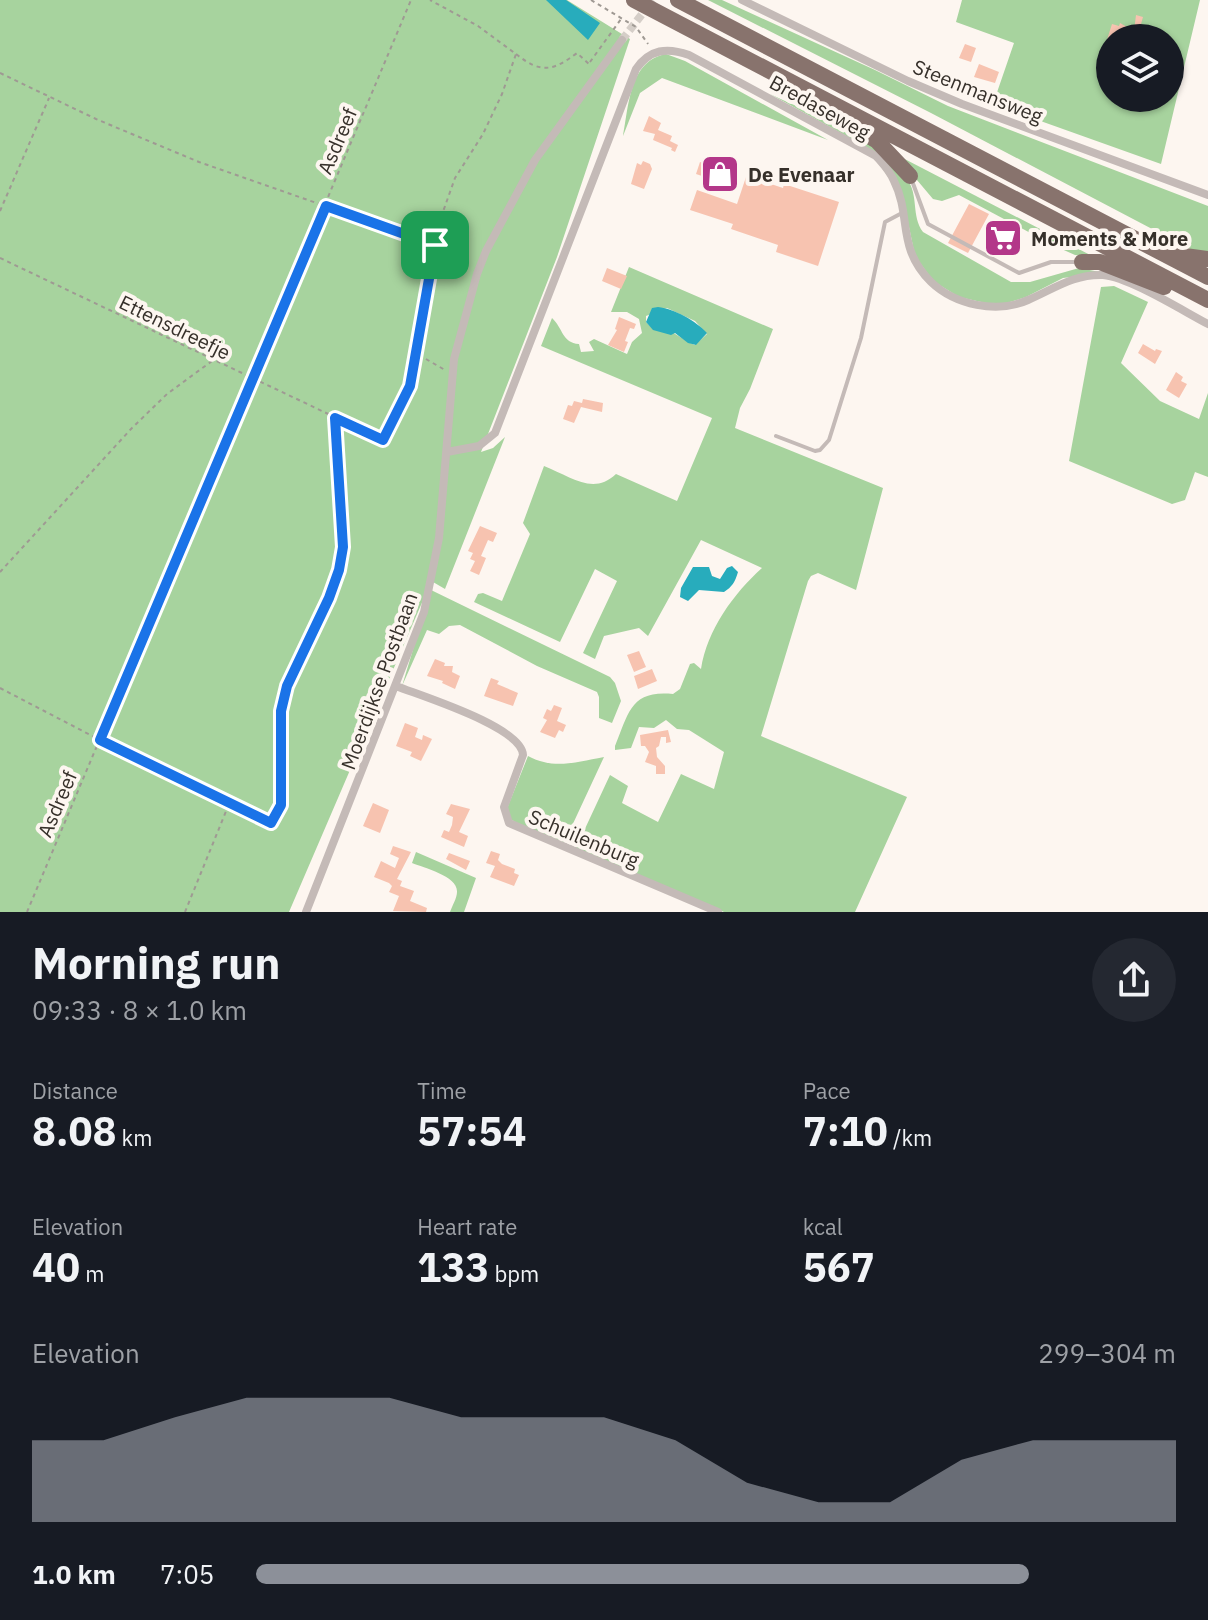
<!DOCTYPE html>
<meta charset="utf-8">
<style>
body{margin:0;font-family:"IBM Plex Sans",sans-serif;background:#242831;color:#f1f3f6;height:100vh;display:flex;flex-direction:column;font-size:30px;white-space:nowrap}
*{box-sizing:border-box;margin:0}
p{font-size:26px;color:#9ea1a6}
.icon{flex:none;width:44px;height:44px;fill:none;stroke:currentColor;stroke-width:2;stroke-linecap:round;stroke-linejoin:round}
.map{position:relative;height:912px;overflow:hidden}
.side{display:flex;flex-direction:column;background:#171b24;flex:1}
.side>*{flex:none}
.controls{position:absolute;left:1096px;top:24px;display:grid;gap:16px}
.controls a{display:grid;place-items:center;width:88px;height:88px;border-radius:50%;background:#171b24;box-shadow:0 2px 6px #0004;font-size:40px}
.pin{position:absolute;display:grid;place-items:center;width:68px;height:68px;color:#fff;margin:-34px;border-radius:16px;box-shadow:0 4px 12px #0006}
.round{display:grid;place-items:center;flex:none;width:84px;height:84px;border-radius:42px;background:#242831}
.overview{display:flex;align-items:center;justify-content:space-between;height:136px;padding:0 32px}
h1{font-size:44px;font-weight:700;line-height:60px}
.stats{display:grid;grid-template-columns:repeat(3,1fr);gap:12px;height:136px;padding:8px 32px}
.stats div{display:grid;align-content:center}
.stats b{font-size:40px;font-weight:700}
.stats small{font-size:22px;font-weight:400}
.stats p{font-size:22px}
.chart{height:224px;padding:16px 32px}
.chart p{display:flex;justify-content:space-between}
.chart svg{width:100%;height:144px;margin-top:8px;fill:#8c9099;opacity:.7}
ul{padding:0 32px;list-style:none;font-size:26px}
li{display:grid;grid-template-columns:128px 96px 1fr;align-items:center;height:60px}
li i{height:20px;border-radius:10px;background:#8c9099}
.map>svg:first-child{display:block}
.green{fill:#a7d39e;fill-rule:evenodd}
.water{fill:#28acbc}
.building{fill:#f7c3b0}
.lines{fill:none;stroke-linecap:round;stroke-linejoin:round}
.street-tunnel{stroke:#d5cec8;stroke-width:8;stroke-dasharray:8 4;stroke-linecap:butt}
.path{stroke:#9f9993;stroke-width:2;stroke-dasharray:4 4;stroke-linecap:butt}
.lane{stroke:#c4bab7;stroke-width:4}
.street{stroke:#c4bab7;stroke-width:8}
.highway{stroke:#88736d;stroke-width:16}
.route-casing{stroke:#fff;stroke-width:16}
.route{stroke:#1a73e8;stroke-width:10}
.labels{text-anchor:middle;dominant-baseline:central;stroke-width:8;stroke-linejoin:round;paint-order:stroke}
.street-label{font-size:20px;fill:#36302a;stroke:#fdf6f0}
.poi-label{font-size:20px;font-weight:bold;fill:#36302a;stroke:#fdf6f0;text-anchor:start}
</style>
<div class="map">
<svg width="1208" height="912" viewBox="0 0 1208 912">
<rect width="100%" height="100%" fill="#fdf6f0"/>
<path class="green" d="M0,0H567L630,39L557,257L481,452L493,448L505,437L445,589L433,582V577L289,912H0Z
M708,0H722L875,70L948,106L1208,206V252L1194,251L931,113Z
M962,0H1200L1161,164L993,104L1014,43L956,22ZM1110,38H1170V98H1110Z
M666,54L685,61L828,140L662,78L640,93L623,136C629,106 629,61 666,54Z
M770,94C818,117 874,135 907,179C919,195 911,216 923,232L1011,282H1030L1079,268L1105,273L1063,278L1026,297L1007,303L990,304L959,297L933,281L915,256L903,198L868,148Z
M895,154L1096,258L1075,255L1057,247L1045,248L1036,236L959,195L942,201L933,199Z
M629,267L773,329L750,389L740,408L735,428L883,488L856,590L818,573L811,576L808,581L761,736L907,797L855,912H724L576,848L610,775L628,786L622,803L658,822L681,774L714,789L724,752L689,730L677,729L666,720L654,728L639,727L631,748L615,750V746C629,712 631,690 673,694L680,689L690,664L694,663L701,669C707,630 734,593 762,568L701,540L648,636L639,628L604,636L595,659L583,653L617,581L595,569L560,642L474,602L478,594L483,593L502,601L530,534L523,523L544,466C570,476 593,496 616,474L677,501L712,418L541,346L552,318C563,328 562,343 579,344L581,352L594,351L589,342L594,339L627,354L632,342L642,333L639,319L627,312H611ZM667,308L695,321L707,334L695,345C686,342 679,335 671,332C659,329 654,331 646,322V316Z
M1114,286L1148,302L1121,363L1160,401L1199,419L1208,393V477L1195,472L1185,500L1172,504L1069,461L1101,287Z
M431,590L610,677L615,683L621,701L612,723L599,718V697L597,692L537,666L460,625L449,626L439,634L427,630L402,686Z
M528,756C554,770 576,762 604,757L564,843L515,822L509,818L506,811Z
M416,852L476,878L464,912H450C452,906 457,898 457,892C458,876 424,868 412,863Z"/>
<path class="water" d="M546,0H566L600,23L588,40Z
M658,307C675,309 696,321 707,333L696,345L688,343L675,333L671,335L653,330L646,322L652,308Z
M732,566L738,572C735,582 732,587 724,592L699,590L688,601L680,597L681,588L693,567H709L712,576L720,579L727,568Z"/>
<path class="building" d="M1136,15L1143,17L1137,38H1110V48L1106,53L1101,51L1105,46L1112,24L1119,26L1120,23L1134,31Z
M965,44L976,48L971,62L959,58Z
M979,64L999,72L995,83L974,77Z
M649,116L661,123L658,130L672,136L670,141L678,145L675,152L671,150L672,148L653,140L655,134L643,131Z
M643,161L650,164L652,169L644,189L631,184L637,163L641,165Z
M700,162L730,172L726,184L696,174Z
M748,171L766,178L765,182L783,188L784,184L839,202L818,266L776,252L778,245L731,229L733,224L690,210L697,190L737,204Z
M969,204L989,214L968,253L948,243Z
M997,224L1018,234L1007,255L987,244Z
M607,268L627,276L621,289L602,281Z
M619,317L636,324L634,329L630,328L625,341L628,342L624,352L608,345L617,330L615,329Z
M1143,344L1155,351L1156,349L1162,351L1155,364L1138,353Z
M1176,372L1183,377L1181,381L1187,384L1179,398L1166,390Z
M583,399L603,403L602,412L581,407L574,423L563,419L568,405L572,406L574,401L582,403Z
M480,526L497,533L493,542L488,540L481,556L486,558L479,575L470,571L475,561L470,559L473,553L468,551Z
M639,651L646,667L634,672L627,655Z
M435,659L445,663L444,666H453L452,672L460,676L455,689L442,683L443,681L427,676Z
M652,669L657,681L638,689L634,676Z
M491,678L499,681L497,684L518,693L513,706L484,696Z
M554,705L562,708L557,721L566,725L563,732L559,730L555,738L540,732L547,720L543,718L547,709L551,711Z
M405,723L418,728L415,737L422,740L423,735L432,739L421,761L410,756L412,752L396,746Z
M668,730L671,742L666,743V737H661L659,746L656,748L657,757L665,766V774H656V766L645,762L649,752L645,746H641L640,735Z
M373,803L389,810L380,833L363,826Z
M451,804L470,809L459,832L468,836L464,847L441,837L444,830L449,832L452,825L453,817L446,814Z
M393,846L411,852L397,879L402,881L400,886L414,891L410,901L427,908L426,912L393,911L399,896L389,892L392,886L389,883L374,877L381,861L395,868L399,858L390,854Z
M491,851L500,854L498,860L502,864L515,869L514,873L519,875L514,886L490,877L495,866L486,863Z
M449,853L470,861L466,870L446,859Z"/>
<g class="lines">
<path class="street-tunnel" d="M622,40L653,0"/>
<path class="path" d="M591,0L636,27L648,44
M516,54C541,74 553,71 577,53L591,66
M590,62L621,19
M0,73L96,119L199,162L434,244
M0,211L49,98
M0,258L383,440L410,386L439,223L455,178L483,134L502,94L516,54L478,26L430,0
M419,355L445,370
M0,572L131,429L167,394L212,361
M0,688L100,740L271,823L281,805V711L287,686L329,598L339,570L343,547L335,419
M27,912L411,0
M185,912L229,804"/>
<path class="lane" d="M911,178L928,224L1019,273L1051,262H1076
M776,436L815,451L820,450L829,440L861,338L885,222L902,213"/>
<path class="street" d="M742,0L908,81L962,104L1208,195
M447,452L479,446L495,433L636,69C650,49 667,47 689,55L876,156C883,164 890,171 894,181C912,217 896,247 931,282C955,305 997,314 1028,300C1054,289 1073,274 1103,275C1129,277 1183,311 1208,324
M396,686C421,696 522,727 523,755L504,807L509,823L718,912
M306,912L424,612L439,538L454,359L477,274L486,251L535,160L622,40"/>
<path class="highway" d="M634,0L1208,300
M678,0L1208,277
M852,126L877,141L910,176
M1170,254L1208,259
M1082,262H1100L1164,287"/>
</g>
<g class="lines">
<defs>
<path id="route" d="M326,206L435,245L410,386L383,440L335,418L343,547L339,570L329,598L287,686L281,711V805L271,823L100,740Z"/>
</defs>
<use href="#route" class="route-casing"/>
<use href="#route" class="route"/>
</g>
<defs>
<symbol id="shop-square" viewBox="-11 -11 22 22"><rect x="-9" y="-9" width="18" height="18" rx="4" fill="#b33789" stroke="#fdf6f0"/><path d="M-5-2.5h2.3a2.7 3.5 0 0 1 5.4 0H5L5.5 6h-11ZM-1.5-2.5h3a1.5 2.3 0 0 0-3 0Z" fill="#fff"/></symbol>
<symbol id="supermarket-square" viewBox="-11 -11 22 22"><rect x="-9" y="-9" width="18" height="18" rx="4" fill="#b33789" stroke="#fdf6f0"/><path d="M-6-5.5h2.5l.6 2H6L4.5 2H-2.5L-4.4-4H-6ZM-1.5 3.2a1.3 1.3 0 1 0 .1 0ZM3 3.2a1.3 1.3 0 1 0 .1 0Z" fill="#fff"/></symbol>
</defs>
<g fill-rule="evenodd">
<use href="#shop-square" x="698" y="152" width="44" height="44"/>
<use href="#supermarket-square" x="981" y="216" width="44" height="44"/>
</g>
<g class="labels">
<g class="street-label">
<text transform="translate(978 91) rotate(22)">Steenmansweg</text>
<text transform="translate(820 107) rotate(29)">Bredaseweg</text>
<text transform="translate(337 141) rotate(-67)">Asdreef</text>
<text transform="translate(175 327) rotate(26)">Ettensdreefje</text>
<text transform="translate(379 681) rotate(-70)">Moerdijkse Postbaan</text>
<text transform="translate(57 804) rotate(-67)">Asdreef</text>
<text transform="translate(584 838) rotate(23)">Schuilenburg</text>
</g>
<g class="poi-label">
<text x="748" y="174">De Evenaar</text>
<text x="1031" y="238">Moments &amp; More</text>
</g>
</g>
</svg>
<div class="controls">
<a><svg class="icon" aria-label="layers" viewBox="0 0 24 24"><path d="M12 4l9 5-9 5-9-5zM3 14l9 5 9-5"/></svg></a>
</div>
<div class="pin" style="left:435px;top:245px;background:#1e9e55"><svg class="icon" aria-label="arrive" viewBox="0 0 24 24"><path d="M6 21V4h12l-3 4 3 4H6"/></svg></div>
</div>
<section class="side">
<div class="overview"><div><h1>Morning run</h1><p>09:33 · 8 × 1.0 km</p></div><a class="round"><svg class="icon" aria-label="share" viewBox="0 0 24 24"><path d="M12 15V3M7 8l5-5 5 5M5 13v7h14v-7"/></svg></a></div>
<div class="stats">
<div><p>Distance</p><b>8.08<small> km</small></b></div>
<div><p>Time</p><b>57:54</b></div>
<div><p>Pace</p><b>7:10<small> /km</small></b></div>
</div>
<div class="stats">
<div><p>Elevation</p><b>40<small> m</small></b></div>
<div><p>Heart rate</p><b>133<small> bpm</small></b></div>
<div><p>kcal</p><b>567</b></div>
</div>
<div class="chart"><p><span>Elevation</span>299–304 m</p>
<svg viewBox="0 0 160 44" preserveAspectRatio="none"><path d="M0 44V19L10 19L20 12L30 6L40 6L50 6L60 12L70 12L80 12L90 19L100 32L110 38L120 38L130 25L140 19L150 19L160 19V44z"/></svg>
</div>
<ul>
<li><b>1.0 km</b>7:05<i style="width:84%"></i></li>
</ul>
</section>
